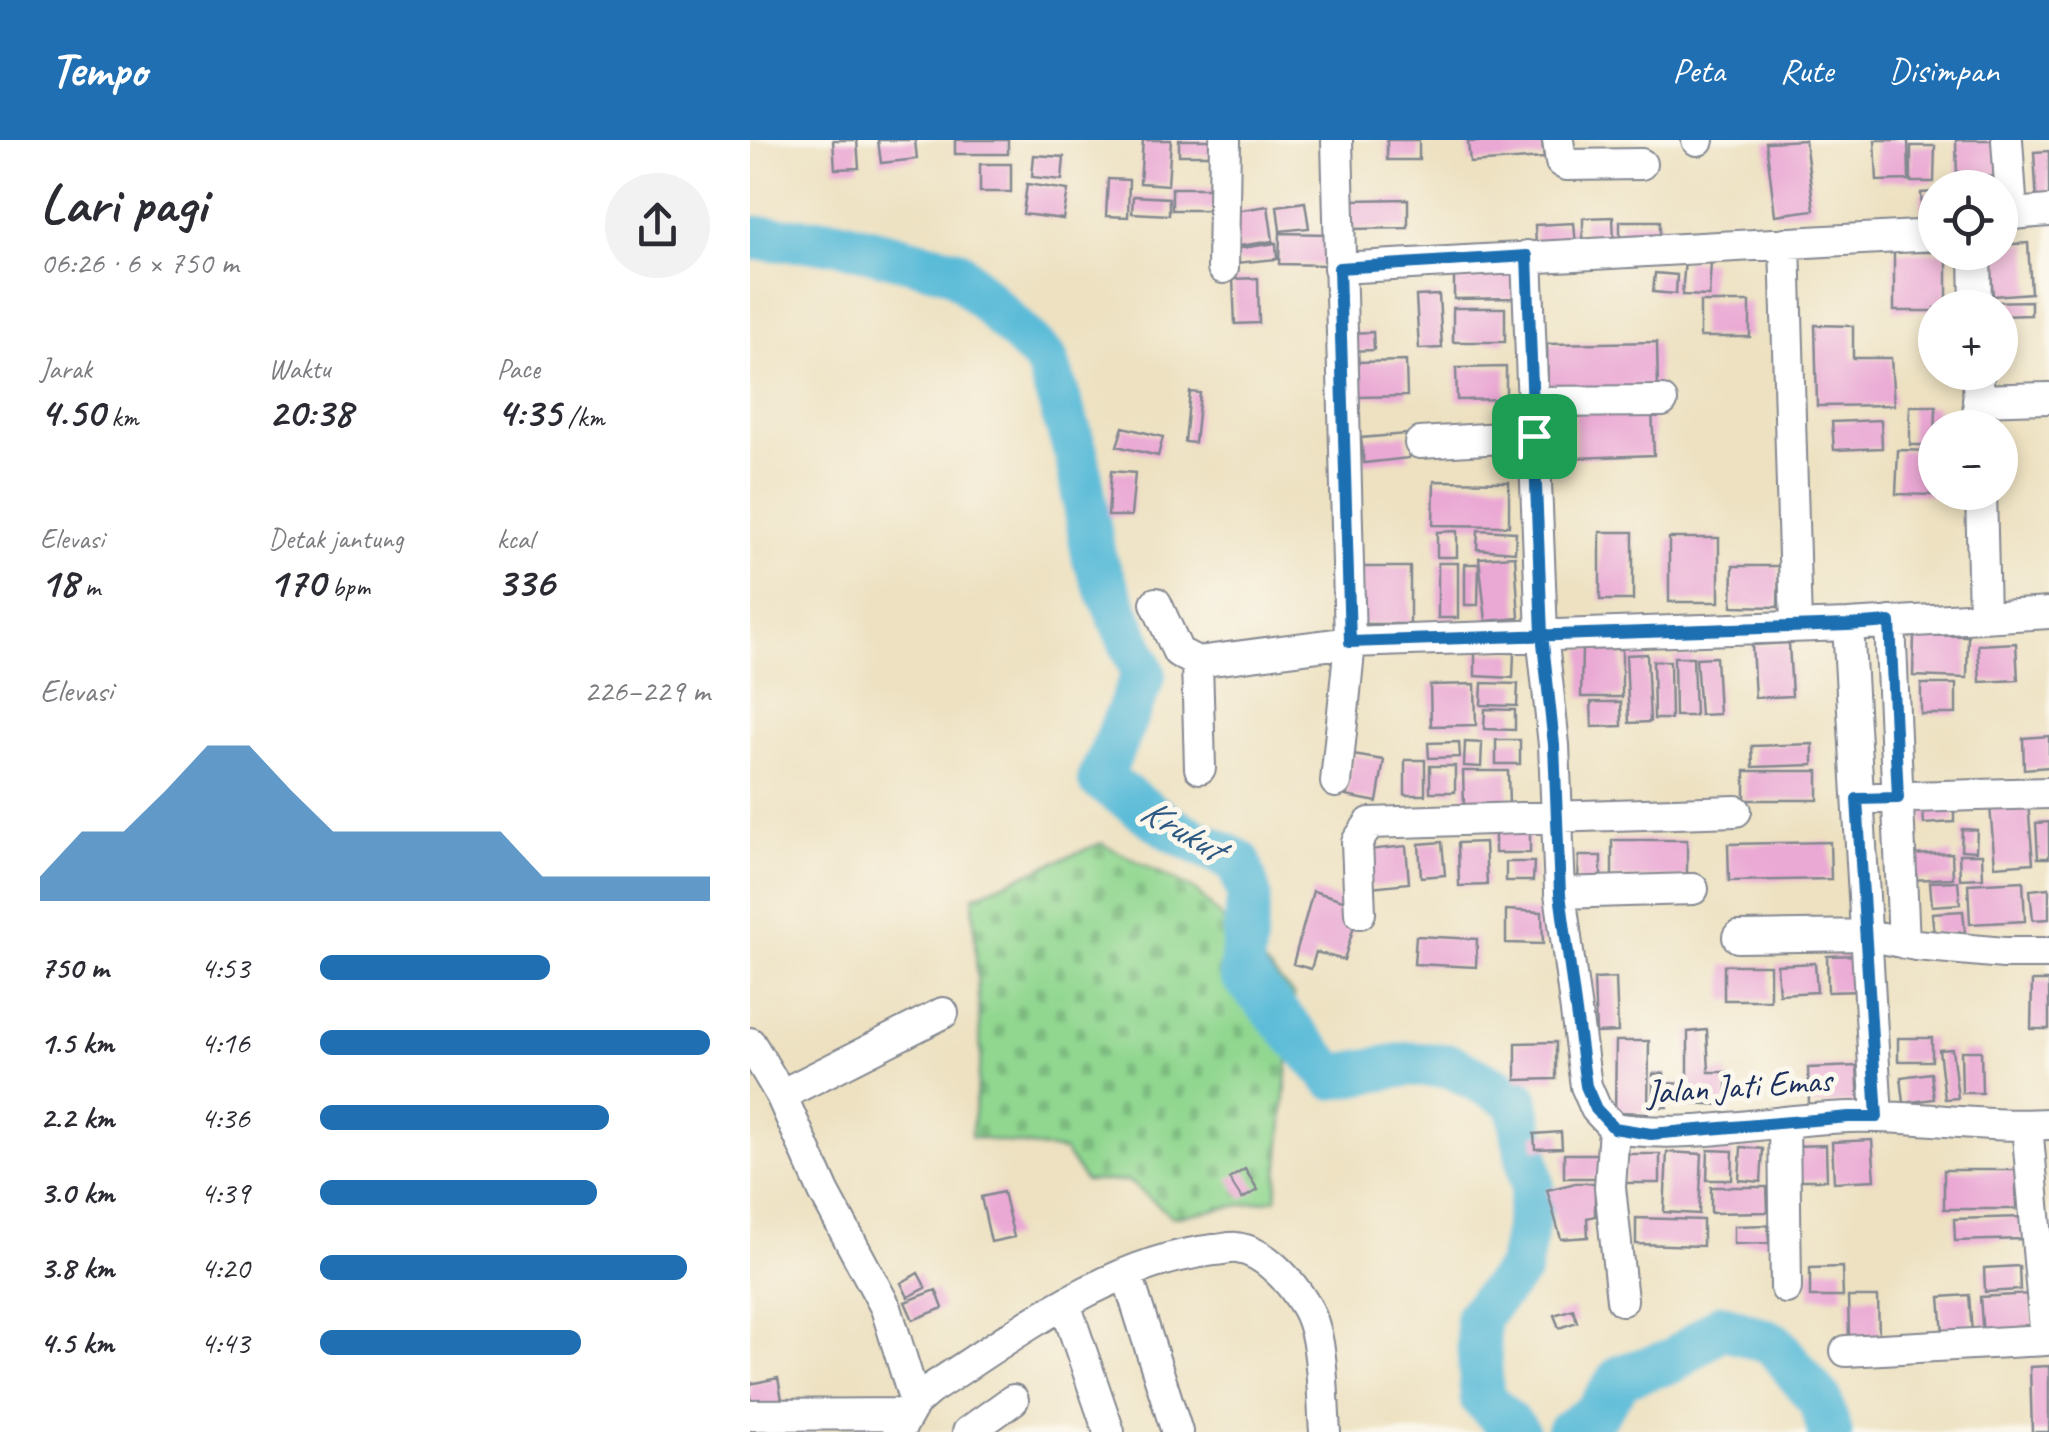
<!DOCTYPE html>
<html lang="id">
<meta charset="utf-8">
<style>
body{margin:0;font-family:Caveat,sans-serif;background:#f2f2f3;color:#2b2b33;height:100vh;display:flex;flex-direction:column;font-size:38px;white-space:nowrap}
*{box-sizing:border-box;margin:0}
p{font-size:32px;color:#7c7c81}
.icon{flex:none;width:55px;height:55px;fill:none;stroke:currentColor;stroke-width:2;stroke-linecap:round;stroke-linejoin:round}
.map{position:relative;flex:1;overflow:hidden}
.sheet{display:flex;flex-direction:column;background:#fff;width:750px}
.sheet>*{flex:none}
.controls{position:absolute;left:1168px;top:30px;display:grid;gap:20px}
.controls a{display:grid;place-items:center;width:100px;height:100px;border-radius:50%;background:#fff;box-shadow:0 5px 15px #0003;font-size:50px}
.pin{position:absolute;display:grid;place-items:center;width:85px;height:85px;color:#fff;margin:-42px;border-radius:20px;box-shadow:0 5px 15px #0006}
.round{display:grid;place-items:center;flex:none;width:105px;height:105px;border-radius:52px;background:#f2f2f3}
.overview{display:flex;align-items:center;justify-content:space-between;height:170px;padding:0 40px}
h1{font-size:55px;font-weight:800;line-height:75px}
.metrics{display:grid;grid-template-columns:repeat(3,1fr);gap:15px;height:170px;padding:10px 40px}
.metrics div{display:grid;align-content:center}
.metrics b{font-size:42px;font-weight:800}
.metrics small{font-size:28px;font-weight:400}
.metrics p{font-size:28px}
.chart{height:280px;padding:20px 40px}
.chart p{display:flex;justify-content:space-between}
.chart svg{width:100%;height:180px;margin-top:10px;fill:#1f6fb2;opacity:.7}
ul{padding:0 40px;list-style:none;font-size:32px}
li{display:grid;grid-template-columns:160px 120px 1fr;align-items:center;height:75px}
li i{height:25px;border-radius:12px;background:#1f6fb2}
header{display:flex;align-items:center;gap:60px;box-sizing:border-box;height:140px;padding:0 50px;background:#1f6fb2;color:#fff}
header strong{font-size:48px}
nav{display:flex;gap:55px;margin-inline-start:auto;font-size:35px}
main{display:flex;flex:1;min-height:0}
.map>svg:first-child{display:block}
.cemetery{fill:url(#cemetery-stones);stroke:#568377;stroke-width:2.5}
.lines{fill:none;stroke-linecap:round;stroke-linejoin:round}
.river{stroke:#5abbd8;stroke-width:45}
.building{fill:#eaa8d4}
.street-casing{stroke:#848890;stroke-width:34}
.street{stroke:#fff;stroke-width:30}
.route-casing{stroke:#fff;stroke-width:20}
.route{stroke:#1f6fb2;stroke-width:12}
.labels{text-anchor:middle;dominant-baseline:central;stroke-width:10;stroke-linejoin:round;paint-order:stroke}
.street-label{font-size:35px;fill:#1b2f5e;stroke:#fbf7ec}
.water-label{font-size:38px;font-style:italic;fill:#2e5983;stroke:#fbf7ec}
</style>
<header>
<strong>Tempo</strong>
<nav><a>Peta</a><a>Rute</a><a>Disimpan</a></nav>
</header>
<main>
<section class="sheet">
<div class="overview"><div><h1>Lari pagi</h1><p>06:26 · 6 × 750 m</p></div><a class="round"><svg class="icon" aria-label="share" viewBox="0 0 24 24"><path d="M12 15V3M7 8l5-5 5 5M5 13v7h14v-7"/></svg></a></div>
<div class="metrics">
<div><p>Jarak</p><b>4.50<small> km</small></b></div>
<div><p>Waktu</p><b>20:38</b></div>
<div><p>Pace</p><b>4:35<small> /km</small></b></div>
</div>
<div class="metrics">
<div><p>Elevasi</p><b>18<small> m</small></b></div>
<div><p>Detak jantung</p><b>170<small> bpm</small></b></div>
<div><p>kcal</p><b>336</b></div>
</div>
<div class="chart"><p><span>Elevasi</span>226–229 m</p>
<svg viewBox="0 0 160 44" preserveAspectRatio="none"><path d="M0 44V38L10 27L20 27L30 17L40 6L50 6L60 17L70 27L80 27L90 27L100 27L110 27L120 38L130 38L140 38L150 38L160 38V44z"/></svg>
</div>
<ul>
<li><b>750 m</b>4:53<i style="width:59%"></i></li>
<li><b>1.5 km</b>4:16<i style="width:100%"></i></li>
<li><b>2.2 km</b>4:36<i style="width:74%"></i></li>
<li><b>3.0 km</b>4:39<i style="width:71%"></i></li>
<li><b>3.8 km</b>4:20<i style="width:94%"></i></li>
<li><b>4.5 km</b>4:43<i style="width:67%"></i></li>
</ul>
</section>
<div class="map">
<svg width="1299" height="1292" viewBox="0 0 1299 1292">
<defs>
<pattern id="cemetery-stones" width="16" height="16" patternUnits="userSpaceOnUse" patternTransform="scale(2.5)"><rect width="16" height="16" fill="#91d790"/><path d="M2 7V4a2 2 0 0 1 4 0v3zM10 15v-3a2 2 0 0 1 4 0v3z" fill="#7cb97f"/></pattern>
</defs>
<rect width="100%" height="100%" fill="#fbf7ec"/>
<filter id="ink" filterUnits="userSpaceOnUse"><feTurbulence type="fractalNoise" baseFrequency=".01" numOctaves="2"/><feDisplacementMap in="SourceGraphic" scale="20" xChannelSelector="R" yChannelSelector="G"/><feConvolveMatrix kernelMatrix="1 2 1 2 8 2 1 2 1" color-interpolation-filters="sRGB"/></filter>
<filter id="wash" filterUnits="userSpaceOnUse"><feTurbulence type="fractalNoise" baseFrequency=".0048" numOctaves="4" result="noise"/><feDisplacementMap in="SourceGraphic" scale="40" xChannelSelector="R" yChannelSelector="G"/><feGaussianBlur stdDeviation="2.25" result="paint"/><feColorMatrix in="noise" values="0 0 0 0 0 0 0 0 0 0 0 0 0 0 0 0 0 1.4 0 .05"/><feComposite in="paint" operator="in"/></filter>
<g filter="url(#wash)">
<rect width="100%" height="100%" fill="#ede1c1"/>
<path class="cemetery" d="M351,703L446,751L544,856L526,1059L423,1077L378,1041H335L314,1011L221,997L231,916L223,756Z"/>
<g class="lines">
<path class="river" d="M0,98L86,101L206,131L296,220L327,316L344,418L394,534L350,639L422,689L489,722L499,755L491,833L583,937L659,924L701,926L767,960L783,1050L769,1129L727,1177L732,1258L767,1292
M818,1292L846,1273L872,1236L923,1221L972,1186L1024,1204L1070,1261L1080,1292"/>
</g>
<g id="blocks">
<path class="building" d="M83,0H107L109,28L85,29Z
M128,0H165L167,19L131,23Z
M205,0H258V14H205Z
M393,0H421L418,45L390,43Z
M429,0H470V15H429Z
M637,0H669V20H637Z
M792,0L794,18L720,23L718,2Z
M1055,0L1064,70L1025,75L1016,2Z
M1125,0H1158L1159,40L1127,41Z
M1206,0H1253L1254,36L1207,38Z
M1161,6H1185L1184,42H1161Z
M1299,11V65L1287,66L1284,12Z
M284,15L314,17L312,40L282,37Z
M230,24H261V52H230Z
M358,39L379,40L378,77L356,76Z
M277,44L318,50L313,79L273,74Z
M422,48H465V70H422Z
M1185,52V86H1173L1171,53Z
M383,56L419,58V75L382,73Z
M658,59V88L602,89L601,60Z
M555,62L559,88L530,91L527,66Z
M518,66L523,101L483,107L478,72Z
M863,77L864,102H833V78Z
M870,81H910V101H870Z
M824,83L826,106L786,107L785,85Z
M530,93L577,94L576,125L529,124Z
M526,103L527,119L487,123L485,109Z
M1278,103L1281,153L1243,156L1239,112H1250V105Z
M1144,112H1197V168H1185V171H1144Z
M935,120L961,122L959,156L932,155Z
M767,124L768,158L704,159V125Z
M905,133L927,135L926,154L903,152Z
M508,138L509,183L485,184L483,139Z
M689,155L692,208L669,209L666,156Z
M1281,161V175L1250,176V168H1237V162Z
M950,162H1000V197H950Z
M703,168H755V202H703Z
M1065,185L1103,186V218H1141L1144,265L1067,266Z
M623,192L624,210L598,211L597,193Z
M907,202L908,250L798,252L797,204Z
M656,221L657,256L608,257L607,222Z
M756,227V259L707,260L706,228Z
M440,252L450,253L445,303L435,302Z
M1160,266H1186L1185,305H1160Z
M902,269L904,315L826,318L825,272Z
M1131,280L1132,308L1084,310L1082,282Z
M373,287L413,297L408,316L367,306Z
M656,294L659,318L614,323L611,298Z
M1148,310L1185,311V355L1146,354Z
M361,331L385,333L381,376H358Z
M684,341L759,342V386L683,385Z
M728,390L766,392L765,412L727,409Z
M707,391V417H687V392Z
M850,392H883V460H850Z
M919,398H969V462H919Z
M765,416L769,478L736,481L729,418Z
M688,423H708V478H688Z
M715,424H729L728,465H715Z
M983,426H1029L1028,467L982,466Z
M610,427H660V484H610Z
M1164,495L1218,496L1217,538L1163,536Z
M1039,503L1042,556L1005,558L1002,505Z
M1266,503L1268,540L1230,542L1228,505Z
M832,509H872V557H831Z
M725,512L764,513L763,538L725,536Z
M897,514L900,582L879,583L876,515Z
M924,517H943L945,576H925Z
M966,517L969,574L950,575L946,518Z
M903,521H920L921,579H904Z
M732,543L768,544L767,566L731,565Z
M725,544L726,585L681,586L680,545Z
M1171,544H1206V574H1171Z
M841,562H871L872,586L842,587Z
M735,569L765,570V590L734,589Z
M1299,596V627L1274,629L1273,598Z
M746,600H770V624H746Z
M709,602L710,617L679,618L678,603Z
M715,602L732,603L731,627L714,626Z
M1063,604V625L1003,627L1002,606Z
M603,615L634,620L627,662L596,656Z
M655,620H675V655H655Z
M680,626H705V652H680Z
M713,631H758L759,665L714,666Z
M995,631H1068V660H995Z
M1278,663L1283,723L1245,726L1240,666Z
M1204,666V682L1174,684L1173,668Z
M745,682H780V713H745Z
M1299,682V718H1288L1286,683Z
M1212,689L1227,690L1226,711L1211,710Z
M862,700H937V738H862Z
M692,702L695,735L671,737L669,704Z
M735,702L737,745L709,746L708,703Z
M1080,702L1081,739L979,741L978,704Z
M656,706L659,743L621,747L617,710Z
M1202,713L1203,738L1161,740V715Z
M1209,714H1232L1233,738L1210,739Z
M829,716H851V743H828Z
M756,722H784L783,741H756Z
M1208,741L1210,764L1182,766L1180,742Z
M1273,741L1275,781L1220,784L1218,744Z
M1299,748V779L1283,780L1280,750Z
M563,751L610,765L594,820L566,812L561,829L543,824Z
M756,770L792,772L793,804L756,803Z
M1213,771L1215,792L1184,795L1182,773Z
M666,796L727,799L726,827L664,824Z
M1110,815L1111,851L1078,852L1077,816Z
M1065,823L1067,852L1029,854L1027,825Z
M974,825H1020V860H974Z
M866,838L868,892L846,893L844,839Z
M1282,841H1299V889H1281Z
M957,890L959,932H978L976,965L917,962V967H903V934L914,933L915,943L938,944V892Z
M1148,898H1182V921H1148Z
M866,901H899L898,973L865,972Z
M806,902V939L766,940V903Z
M1202,909L1208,958L1195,959L1189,910Z
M1211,911H1231L1232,953H1212Z
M1107,926L1109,963L1059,965L1058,928Z
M1181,933L1184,959L1154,963L1151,937Z
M811,992L812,1008L785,1009L784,994Z
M1122,1000L1125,1040L1084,1042L1082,1002Z
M1076,1005L1077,1040H1047L1046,1006Z
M991,1007L1013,1009L1011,1042L989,1040Z
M958,1010L983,1011L982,1040H957Z
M917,1012L952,1014L949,1074L914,1072Z
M814,1014H854V1038H814Z
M875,1014H910V1043H875Z
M495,1029L508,1050L492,1059L479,1039Z
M1194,1030H1266V1069H1194Z
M826,1043H845V1076L837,1078L838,1097L811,1099L797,1050Z
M961,1047H1017L1018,1072L961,1073Z
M253,1052L264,1097L241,1102L231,1057Z
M1273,1077L1274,1099L1205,1101L1204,1079Z
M886,1078L953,1080V1106L886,1104Z
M1018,1085L1019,1103L984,1104V1086Z
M1269,1126L1270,1150L1235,1152L1234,1128Z
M1092,1127L1093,1157H1060V1128Z
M168,1133L176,1148L158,1157L151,1143Z
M186,1150L193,1168L163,1180L155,1162Z
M1281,1154L1284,1194L1233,1197L1230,1157Z
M1219,1155L1222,1192L1193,1194L1190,1157Z
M1098,1157H1128L1129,1196L1099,1197Z
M823,1169L827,1182L809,1188L804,1175Z
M1299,1226V1292H1282L1280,1227Z
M28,1238L33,1265L0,1272V1244Z"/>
</g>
</g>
<g filter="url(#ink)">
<use href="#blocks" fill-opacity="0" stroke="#848890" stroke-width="2.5"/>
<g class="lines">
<defs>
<path id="street" d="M808,0L811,22L816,25L891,24
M947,0H948
M1257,0L1262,74L1299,71
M1035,103L1046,486
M1225,112L1226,168
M777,116L792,494L804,605L810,753L836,946L846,969L864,988L860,1047L872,1160
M473,128L475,0
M589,128L1185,95
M1228,232L1229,288
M1228,260L1299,258
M783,262L912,261
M670,303L784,296
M1231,352L1234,475
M406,463L428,512L447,522
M1140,482L1154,803
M1098,485L1127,977
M450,628L447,522L600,502L1098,485L1299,473
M586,642L600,502L587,0
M1127,658L1299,653
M810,753L943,749
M610,773L607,702L620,683L986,671
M988,797L1118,795L1166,805L1254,813H1299
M0,903L31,955L74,1052L136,1168L165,1262
M31,955L193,873
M1034,982L1036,1148
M864,988C943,1000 1021,979 1100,977C1166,975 1233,988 1299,984
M377,1134L427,1292
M315,1164L359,1292
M1096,1211L1296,1200L1277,985
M0,1275L157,1274
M148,1292L165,1262L179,1250C265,1195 360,1121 464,1110C471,1110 480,1107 487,1108C516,1112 541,1142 555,1165C574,1195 572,1256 575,1292
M218,1292L263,1260"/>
</defs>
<use href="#street" class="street-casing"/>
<use href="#street" class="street"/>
</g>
</g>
<g class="lines" filter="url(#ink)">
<defs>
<path id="route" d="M784,296L792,494L804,605L810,754L836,946L846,969L864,988L901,994L1099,977H1127L1107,659L1148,658L1140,482L1098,485L600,502L589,128L777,116L784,296"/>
</defs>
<use href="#route" class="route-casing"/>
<use href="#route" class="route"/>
</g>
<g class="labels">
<g class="street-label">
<text transform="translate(989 946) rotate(-4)">Jalan Jati Emas</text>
</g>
<g class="water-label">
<text transform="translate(432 689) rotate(30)">Krukut</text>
</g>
</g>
</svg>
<div class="controls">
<a><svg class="icon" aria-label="locate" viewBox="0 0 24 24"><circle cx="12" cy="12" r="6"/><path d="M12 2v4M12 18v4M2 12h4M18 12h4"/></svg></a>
<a>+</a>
<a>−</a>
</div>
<div class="pin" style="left:784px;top:296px;background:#1e9e55"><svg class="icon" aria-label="arrive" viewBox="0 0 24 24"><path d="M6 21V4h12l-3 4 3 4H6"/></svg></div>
</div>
</main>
